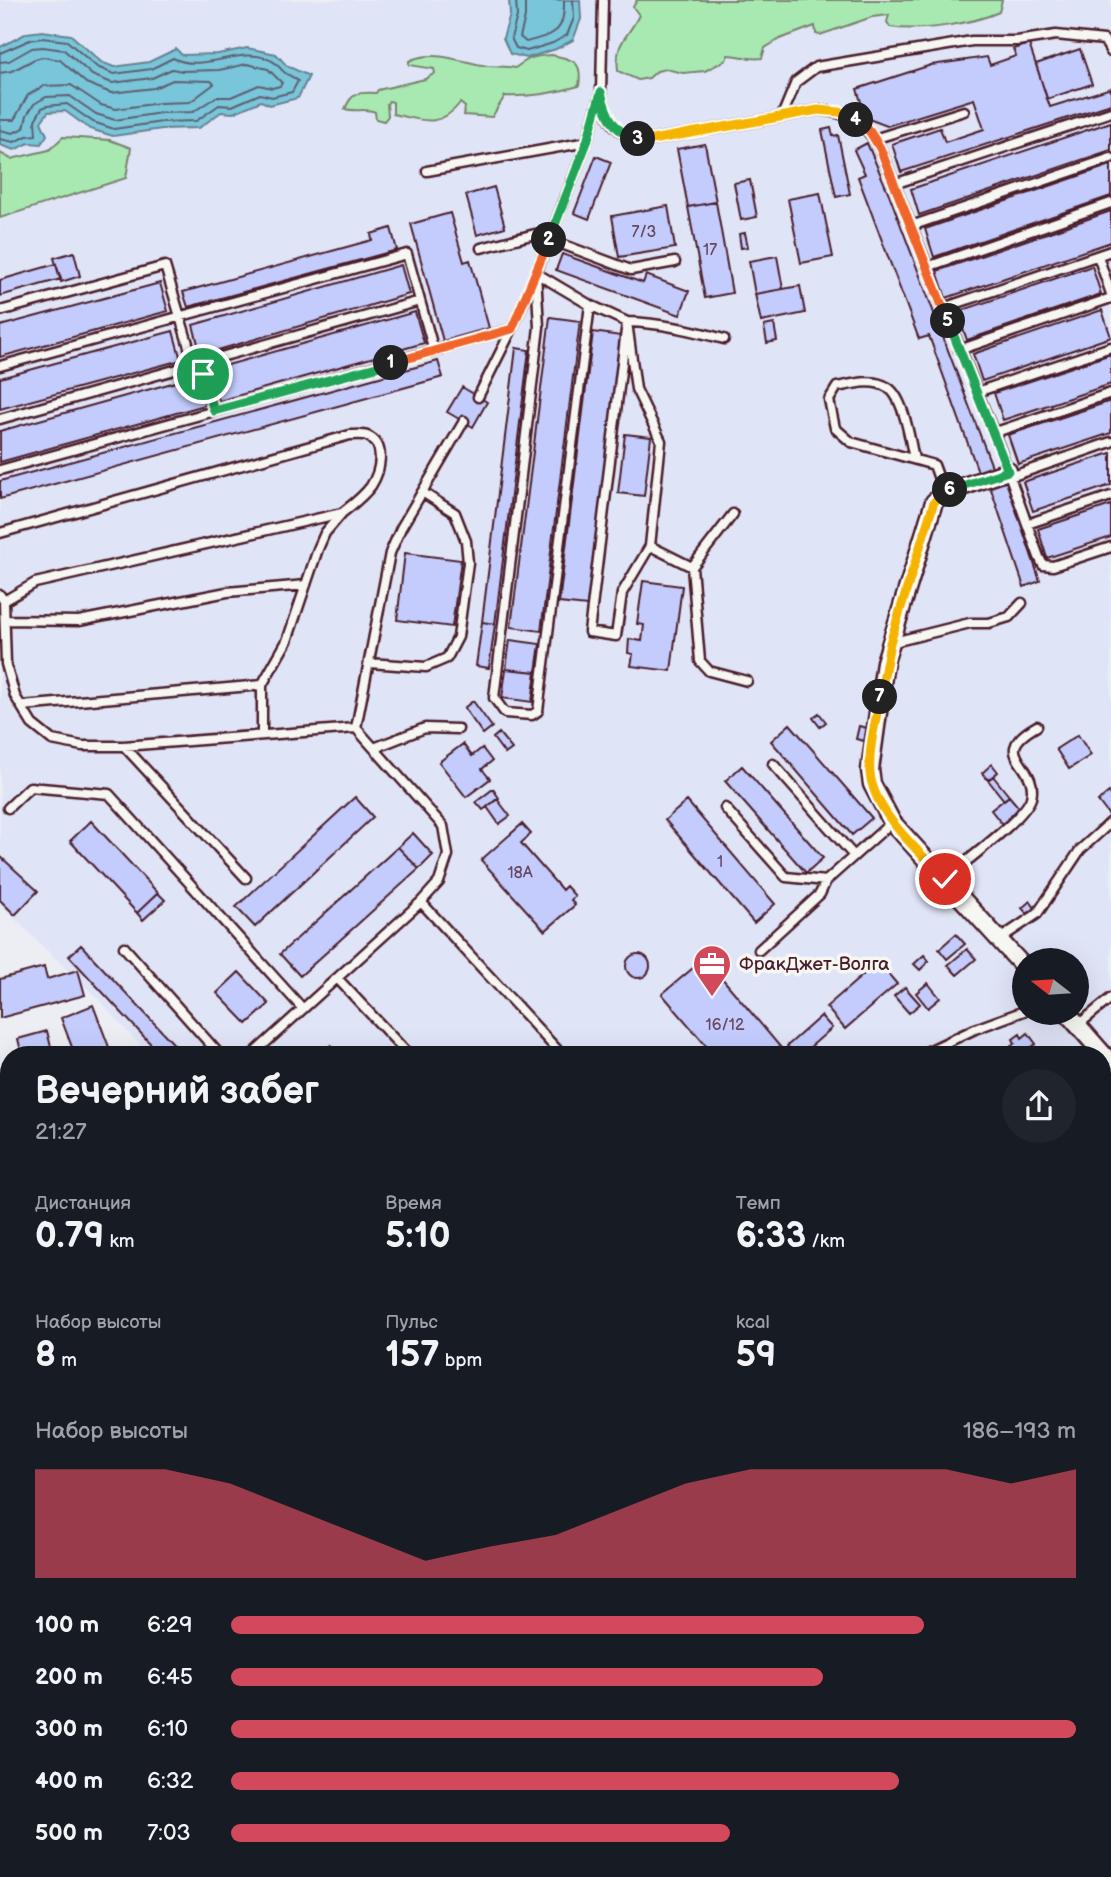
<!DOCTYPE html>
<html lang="ru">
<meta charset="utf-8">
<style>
body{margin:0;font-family:"Balsamiq Sans",sans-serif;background:#20242c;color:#f1f3f6;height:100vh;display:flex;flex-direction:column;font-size:26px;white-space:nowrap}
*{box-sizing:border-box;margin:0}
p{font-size:23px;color:#9ea1a6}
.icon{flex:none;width:38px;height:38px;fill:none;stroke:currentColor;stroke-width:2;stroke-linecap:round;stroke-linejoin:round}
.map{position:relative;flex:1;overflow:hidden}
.drawer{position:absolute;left:0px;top:1046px;width:1111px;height:831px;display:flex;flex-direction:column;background:#171b24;border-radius:28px 28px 0 0;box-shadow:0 7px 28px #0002}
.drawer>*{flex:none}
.needle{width:46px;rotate:287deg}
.tools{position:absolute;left:1012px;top:948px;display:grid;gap:14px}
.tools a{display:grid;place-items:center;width:77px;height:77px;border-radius:50%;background:#171b24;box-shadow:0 7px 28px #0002;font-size:35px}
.pin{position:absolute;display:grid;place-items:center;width:60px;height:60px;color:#fff;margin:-30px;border:4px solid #fff;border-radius:50%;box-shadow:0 2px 7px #0007}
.km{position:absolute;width:35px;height:35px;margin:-18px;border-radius:50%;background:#222;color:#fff;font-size:19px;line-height:35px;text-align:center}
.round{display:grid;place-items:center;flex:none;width:74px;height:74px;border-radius:37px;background:#20242c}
.overview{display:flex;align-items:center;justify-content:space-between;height:119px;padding:0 35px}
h1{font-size:38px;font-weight:800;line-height:52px}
.stats{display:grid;grid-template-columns:repeat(3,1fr);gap:10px;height:119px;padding:7px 35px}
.stats div{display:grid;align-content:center}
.stats b{font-size:35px;font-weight:800}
.stats small{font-size:19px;font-weight:400}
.stats p{font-size:19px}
.chart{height:196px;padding:14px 35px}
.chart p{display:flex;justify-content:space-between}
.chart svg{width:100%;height:126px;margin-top:7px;fill:#d1495b;opacity:.7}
ul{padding:0 35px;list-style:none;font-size:23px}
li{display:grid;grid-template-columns:112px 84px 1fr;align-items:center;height:52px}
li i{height:18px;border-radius:9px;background:#d1495b}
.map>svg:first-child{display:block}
.built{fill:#e0e4f7;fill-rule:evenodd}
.green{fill:#a8e9b2;stroke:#79846e;stroke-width:2}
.water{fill:#79c5d9;stroke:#668393;stroke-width:2}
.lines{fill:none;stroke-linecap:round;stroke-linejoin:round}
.shore{stroke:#5d6171;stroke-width:2}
.building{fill:#c3ccfd;stroke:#4a1f2b;stroke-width:2}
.lane-casing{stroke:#4a1f2b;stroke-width:13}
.street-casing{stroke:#4a1f2b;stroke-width:21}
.secondary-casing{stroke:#4a1f2b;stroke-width:26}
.lane{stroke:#f6f6f2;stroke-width:8}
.street{stroke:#f6f6f2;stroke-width:16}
.secondary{stroke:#f6f6f2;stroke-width:21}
.split-1-casing{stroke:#fff;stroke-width:14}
.split-2-casing{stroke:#fff;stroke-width:14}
.split-3-casing{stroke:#fff;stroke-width:14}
.split-4-casing{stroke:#fff;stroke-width:14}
.split-5-casing{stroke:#fff;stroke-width:14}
.split-6-casing{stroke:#fff;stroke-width:14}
.split-7-casing{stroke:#fff;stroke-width:14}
.split-8-casing{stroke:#fff;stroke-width:14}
.split-1{stroke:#22a559;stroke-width:9}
.split-2{stroke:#f0652b;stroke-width:9}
.split-3{stroke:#22a559;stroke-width:9}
.split-4{stroke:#f5b400;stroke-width:9}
.split-5{stroke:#f0652b;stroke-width:9}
.split-6{stroke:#22a559;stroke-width:9}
.split-7{stroke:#f5b400;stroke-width:9}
.split-8{stroke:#f5b400;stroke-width:9}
.labels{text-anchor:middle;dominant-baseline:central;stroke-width:7;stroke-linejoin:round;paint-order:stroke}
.number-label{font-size:16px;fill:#684a60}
.poi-label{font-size:19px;fill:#4a1f2b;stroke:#f6f6f2;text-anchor:start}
</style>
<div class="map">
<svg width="1111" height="1877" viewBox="0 0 1111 1877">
<rect width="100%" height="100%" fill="#eceef4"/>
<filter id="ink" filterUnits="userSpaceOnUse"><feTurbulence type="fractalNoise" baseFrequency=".0143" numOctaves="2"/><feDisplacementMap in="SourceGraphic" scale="14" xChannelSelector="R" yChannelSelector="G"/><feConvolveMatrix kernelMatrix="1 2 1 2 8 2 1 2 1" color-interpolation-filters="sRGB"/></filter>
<g filter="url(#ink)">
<path class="built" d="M0,0H1111V1447L1103,1454L1102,1055H149L99,1000L0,905ZM1024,961H1076V1013H1024Z
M1111,1486V1877H430L459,1869H1102V1493Z"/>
<path class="green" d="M637,0H1002L999,12C972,24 919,32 890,27L887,22L889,15L872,17L820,35L816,34L815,26L780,39L765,48L762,58C749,60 740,55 728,55L726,60L705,71L683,73L666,69L657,71L649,78L638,80L618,71C615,40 627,40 639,15L633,7Z
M552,55C573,60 583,60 579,86C555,93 530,97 505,96L492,117L464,115L465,107L460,103C440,129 421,120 393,114V102L389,101L387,104L388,116L384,121L376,119L375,112C366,108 355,112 345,109C352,92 358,92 376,93L378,90L425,79L435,73L434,69L409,65V61C433,49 462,62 487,66C497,67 506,66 515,68C529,58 532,56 552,55Z
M63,137L110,140L131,148L126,178L0,218V153L11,159L49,150Z"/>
<path class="water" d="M509,0H580L581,19L573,40L556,49L527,58L510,54L503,38L510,15Z
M42,31L71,35L101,62L114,67L149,62L176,49L182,55L218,54L247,48L276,54L287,66L309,76L298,98L270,105L261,101L233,113L221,112L199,128L162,129L113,136L90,129L65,111L48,112L41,122L47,135L41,144L29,143L14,150L0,145V47L27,33Z"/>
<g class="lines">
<path class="shore" d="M516,0L517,16L511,38L516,48L527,51L553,43L567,35L574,18L573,0
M525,0V17L520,37L526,42C555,34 565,33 564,0
M0,53L30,40L42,38L67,41L97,67L114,74L151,69L173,58C203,74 242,44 272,61C277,63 280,69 284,72C289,76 294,77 298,81L292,92L272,97L260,94L232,106L219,105L196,121L162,122L114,129L93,122L67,104L47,106L42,108L35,120L36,135L27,136L14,142L0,139
M0,62L9,61L32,48L43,47L64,50L92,75L112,83L152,78L172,69L182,71L219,70L247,64L268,69L282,83L280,86L272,88L259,85L231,97H216L193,112L161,113L115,120L96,114L70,96L46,97L34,104L27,115L24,128L13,133L0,130
M0,73L12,71L35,59L43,57L60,60L86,83L111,93L154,88L173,80L211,81L214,84L190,102L160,103L116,109L101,105L71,85L44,86L28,95L14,120H0"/>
</g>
<path class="building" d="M1029,44L1050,107L1111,88V104L901,172L892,144L940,128L945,142L984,129L974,99L887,126L866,118L857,89L931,65L987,57L990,65L1016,56L1013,49Z
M1080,49L1092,84L1047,99L1036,64Z
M1111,122V150L919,215L911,189Z
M831,128L833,136L838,135L850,194L836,197L822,130Z
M867,143L889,194L994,472L980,477L929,336L919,339L858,177L865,174L854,150Z
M705,144L716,202L688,207L677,149Z
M596,156L611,162L589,219L574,213Z
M1111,165V196L934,257L925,229Z
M750,180L757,217L741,220L734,183Z
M494,187L505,227L477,235L466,195Z
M820,193L833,257L801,263L788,199Z
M716,202L732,293L705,298L688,207Z
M668,206L675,248L619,257L612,216Z
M1111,211V242L946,298L937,271Z
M450,213L464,262L470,260L489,328L443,341L411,224Z
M391,228L397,250L188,307L183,292L372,240L371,234Z
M745,233L748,247L741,248L739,234Z
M74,252L80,276L61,282L54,258Z
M562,254L643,283L646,275L689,291L680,315L556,270Z
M777,256L783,289L755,294L749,261Z
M56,264L61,279L0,296V280Z
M401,265L409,294L201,355L193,325Z
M1092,266L1101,294L967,340L957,312Z
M160,283L168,311L0,357V326Z
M800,286L805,313L761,322L755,294Z
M1102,310L1111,337L982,381L973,354Z
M415,312L424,343L219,401L210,370Z
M550,317L580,321L541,631L511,627Z
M774,324L777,341L767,343L764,326Z
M173,331L181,360L0,409V378Z
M593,332L621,336L587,606L559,603Z
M516,348L529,350L495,624L482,622Z
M1111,354V384L1003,420L994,393Z
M438,361L443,377L0,499V481Z
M197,376L205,405L0,462V431Z
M462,387L487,402L473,427L447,412Z
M1111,401V433L1018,464L1008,435Z
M625,434L651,437L644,496L618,493Z
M1111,453V485L1033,511L1023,482Z
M1006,480L1040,581L1024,587L990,486Z
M1111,505V537L1047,558L1038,529Z
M405,553L461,560L452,627L397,620Z
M643,581L682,586L671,671L631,666L633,654L628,653L629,639L642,641L644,625L637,624Z
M482,622L495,624L489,668L476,666Z
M510,640L540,644L536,672L506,669Z
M506,669L536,672L532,702L502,698Z
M473,701L492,727L483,734L464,708Z
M819,713L826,722L820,727L813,718Z
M790,724L872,818L852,835L771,741Z
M859,726L867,728L864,741L856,739Z
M499,733L512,749L505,754L493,738Z
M1078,735L1091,755L1069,769L1056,749Z
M463,744L472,756L482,748L492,761L482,769L490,779L466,797L439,762Z
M992,764L998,772L988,780L982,773Z
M742,766L823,858L806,873L725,781Z
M993,776L1009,796L1004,800L988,780Z
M493,789L499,798L483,810L476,802Z
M1109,792L1111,795V811L1108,814L1098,801Z
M1009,796L1020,809L1002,824L991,810Z
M355,797L373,817L255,927L236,907Z
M497,799L510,816L499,824L487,807Z
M687,801L775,904L754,923L665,820Z
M91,821L158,893L137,913L70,841Z
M522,824L531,834L521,843L562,890L566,886L575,896L571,900L575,905L545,931L481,860Z
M413,833L433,855L419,869L398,847Z
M398,847L419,869L300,976L280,954Z
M0,856L38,891L15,915L0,900Z
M158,893L165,900L143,920L137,913Z
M1030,901L1035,908L1027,914L1022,908Z
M956,934L965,944L947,959L939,949Z
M81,945L184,1055H161L69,956Z
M967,949L976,959L957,975L948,965Z
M626 966a12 12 0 1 1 24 0a12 12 0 1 1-24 0Z
M924,955L929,961L920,970L914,964Z
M705,958L787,1055H714L662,994Z
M878,962L897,984L845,1029L826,1007Z
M44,967L47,979L78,970L85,995L0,1018V979Z
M239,972L269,1004L247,1024L217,993Z
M928,983L940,998L928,1008L916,993Z
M905,987L920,1004L909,1013L894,996Z
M93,1005L112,1055H75L61,1018Z
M821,1016L832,1028L801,1055H795L787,1046Z
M47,1031L53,1055H22L18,1039Z
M1028,1033L1036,1044L1020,1055H1017L1010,1047L1015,1043L1013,1039L1020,1034L1022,1038Z
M331,1045L341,1055H320Z
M1111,1199V1219L1102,1226V1205Z
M1111,1238V1278L1102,1285V1245Z
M0,1269L7,1293L0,1295Z
M1111,1301V1323L1102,1330V1308Z
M1111,1393V1426L1102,1416V1401Z
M9,1540V1549L0,1551V1542Z
M1111,1564V1621L1102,1628V1572Z
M3,1570L9,1588L0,1591V1572Z
M9,1614V1869H88L90,1876L86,1877H3L0,1869V1617Z
M1111,1693V1711L1102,1701Z
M123,1869H129L131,1875L144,1870L146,1877H108L107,1875Z
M182,1869H218L220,1874L209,1877H184Z
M694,1869H713L720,1877H695L691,1872Z
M713,1869H733V1870L725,1877H720Z
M733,1869H763L753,1877H740Z
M852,1869H942L944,1871L936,1877H842Z
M989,1869H1047L1054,1877H996Z
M105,1870L108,1877H86L90,1876Z"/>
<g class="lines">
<defs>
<path id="lane" d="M601,92C607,124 618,138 652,140L818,110C850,113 863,121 880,148L1000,449L1039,557L1043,565L1053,566L1111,547
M782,116L796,82L816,67L972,41H1017L1056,35L1104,40L1111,52
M874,139L964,111
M427,171L587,142
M894,184L1111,112
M911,226L1111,158
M481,248L535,234L631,270L675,262
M1098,256L1111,294
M927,267L1111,203
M536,273L590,305L538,711L532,715L505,713L494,698L539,327Z
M590,305L627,322L636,389L661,441L650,546L622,593L616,636L589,632L627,322C661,323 691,330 724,339
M943,308L1111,251
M0,311L165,266L192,357L203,374L214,411
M959,350L1111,298
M0,366L407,254L434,351
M977,392L1111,347
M478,397L512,329L536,273L587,142L601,92L603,0
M0,419L420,301
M993,433L1111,393
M914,459C910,441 904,396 887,387C872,378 853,384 837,387L829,400L835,428L851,442L934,465L944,493
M0,470L512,329
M1010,477L1111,442
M1027,524L1111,496
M0,533L350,435C355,435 363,434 367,436C387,444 380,472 371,486C363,497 352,505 342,513L35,583L4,601
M650,546L692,567L733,514
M692,567L700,661L709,671L747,681
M0,595L4,601L6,664L15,696L32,724L52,740L82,746H124L356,728L390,553L401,528L464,421
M5,620L79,621L227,592L306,585
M890,643L970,623H989L1009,617L1022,603
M369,663L426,667L447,658L458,637L468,563L466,541L455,513L422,492
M22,706L262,685
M356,728L443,826L448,855L439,882L421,902
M262,735V685L287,641L318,549L325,533L342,513
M124,746L246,878
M374,748L425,728L458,729
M773,764L854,856
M8,808L30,787L109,794L303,1009
M725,808L786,877L826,881L892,822
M945,879C963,863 1025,818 1031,798C1040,763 986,755 1037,726
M998,940L1037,914L1080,850L1111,822
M124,947L220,1055
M759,950L820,894L826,881
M337,978L409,1055
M1078,1025L1111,998
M252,1055L421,902L562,1055
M920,1055L975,1029L1024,1011
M1102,1101L1111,1094
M0,1155L9,1152
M0,1228L9,1257
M1102,1235L1111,1228
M1102,1297L1111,1290
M1102,1373L1111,1365
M1102,1443L1111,1453
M1102,1762L1111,1772
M155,1869L158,1877
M701,1869L708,1877
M971,1869L978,1877
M630,1877L670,1872L673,1869
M795,1877L804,1869"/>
<path id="street" d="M1008,471L944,493L934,502L885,662L870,770L872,784L892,822L1024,967
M1067,1013L1111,1063"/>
<path id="secondary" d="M1102,1476L1111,1469
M375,1877L406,1869"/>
</defs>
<use href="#lane" class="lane-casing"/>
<use href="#street" class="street-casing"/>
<use href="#secondary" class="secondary-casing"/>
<use href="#lane" class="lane"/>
<use href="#street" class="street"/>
<use href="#secondary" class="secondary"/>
</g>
</g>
<g class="lines" filter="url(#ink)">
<defs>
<path id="split-1" d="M203,374L214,411L391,363"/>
<path id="split-2" d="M391,363L512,329L549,240"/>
<path id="split-3" d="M549,240L587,142L601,92C606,115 614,133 638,139"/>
<path id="split-4" d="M638,139L652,140L818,110L840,112L856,120"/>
<path id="split-5" d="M856,120L870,132L880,148L948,321"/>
<path id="split-6" d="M948,321L1008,471L950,490"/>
<path id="split-7" d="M880,697L890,643L934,502L944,493L950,490"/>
<path id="split-8" d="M880,697C876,721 868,749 870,773C874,813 919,851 945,879"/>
</defs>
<use href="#split-1" class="split-1-casing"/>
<use href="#split-2" class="split-2-casing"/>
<use href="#split-3" class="split-3-casing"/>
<use href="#split-4" class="split-4-casing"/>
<use href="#split-5" class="split-5-casing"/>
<use href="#split-6" class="split-6-casing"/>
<use href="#split-7" class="split-7-casing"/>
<use href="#split-8" class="split-8-casing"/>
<use href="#split-1" class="split-1"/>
<use href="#split-2" class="split-2"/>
<use href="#split-3" class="split-3"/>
<use href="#split-4" class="split-4"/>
<use href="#split-5" class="split-5"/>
<use href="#split-6" class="split-6"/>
<use href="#split-7" class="split-7"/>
<use href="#split-8" class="split-8"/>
</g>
<defs>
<symbol id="office-pin" viewBox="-11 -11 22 30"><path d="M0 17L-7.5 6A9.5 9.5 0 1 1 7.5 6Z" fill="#d1495b" stroke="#f6f6f2"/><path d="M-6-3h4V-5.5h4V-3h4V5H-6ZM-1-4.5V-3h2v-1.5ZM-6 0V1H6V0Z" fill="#fff"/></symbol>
</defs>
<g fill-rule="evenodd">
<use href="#office-pin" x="690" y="942" width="44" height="60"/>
</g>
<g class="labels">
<g class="number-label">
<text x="644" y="232">7/3</text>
<text x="710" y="250">17</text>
<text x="720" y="862">1</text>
<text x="520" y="873">18А</text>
<text x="725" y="1025">16/12</text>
</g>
<g class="poi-label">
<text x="739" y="964">ФракДжет-Волга</text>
</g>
</g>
</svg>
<div class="tools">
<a><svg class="needle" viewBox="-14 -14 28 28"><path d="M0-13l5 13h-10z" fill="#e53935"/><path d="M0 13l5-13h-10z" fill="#9ea1a6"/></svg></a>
</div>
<div class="pin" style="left:203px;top:374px;background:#1e9e55"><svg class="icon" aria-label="arrive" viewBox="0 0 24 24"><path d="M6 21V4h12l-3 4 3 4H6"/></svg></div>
<div class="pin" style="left:945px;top:879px;background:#d93025"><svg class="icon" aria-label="check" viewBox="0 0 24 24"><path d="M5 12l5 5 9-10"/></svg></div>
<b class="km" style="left:391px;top:363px">1</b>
<b class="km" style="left:549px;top:240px">2</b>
<b class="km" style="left:638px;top:139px">3</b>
<b class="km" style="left:856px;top:120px">4</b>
<b class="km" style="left:948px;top:321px">5</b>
<b class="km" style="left:950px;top:490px">6</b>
<b class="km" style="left:880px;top:697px">7</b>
<section class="drawer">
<div class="overview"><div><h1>Вечерний забег</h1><p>21:27</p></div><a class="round"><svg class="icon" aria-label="share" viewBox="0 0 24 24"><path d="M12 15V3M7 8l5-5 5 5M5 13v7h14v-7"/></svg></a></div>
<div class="stats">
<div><p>Дистанция</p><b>0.79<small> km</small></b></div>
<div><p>Время</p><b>5:10</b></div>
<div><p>Темп</p><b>6:33<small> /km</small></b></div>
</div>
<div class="stats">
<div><p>Набор высоты</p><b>8<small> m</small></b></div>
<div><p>Пульс</p><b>157<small> bpm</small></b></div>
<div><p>kcal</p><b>59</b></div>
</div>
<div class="chart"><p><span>Набор высоты</span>186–193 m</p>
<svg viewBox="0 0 160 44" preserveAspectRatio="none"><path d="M0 44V6L10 6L20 6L30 11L40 20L50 29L60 38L70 33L80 29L90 20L100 11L110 6L120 6L130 6L140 6L150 11L160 6V44z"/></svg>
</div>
<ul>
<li><b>100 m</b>6:29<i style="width:82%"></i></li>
<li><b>200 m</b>6:45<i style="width:70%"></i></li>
<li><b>300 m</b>6:10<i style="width:100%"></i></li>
<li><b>400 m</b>6:32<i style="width:79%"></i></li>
<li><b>500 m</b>7:03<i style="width:59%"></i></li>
</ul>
</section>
</div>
